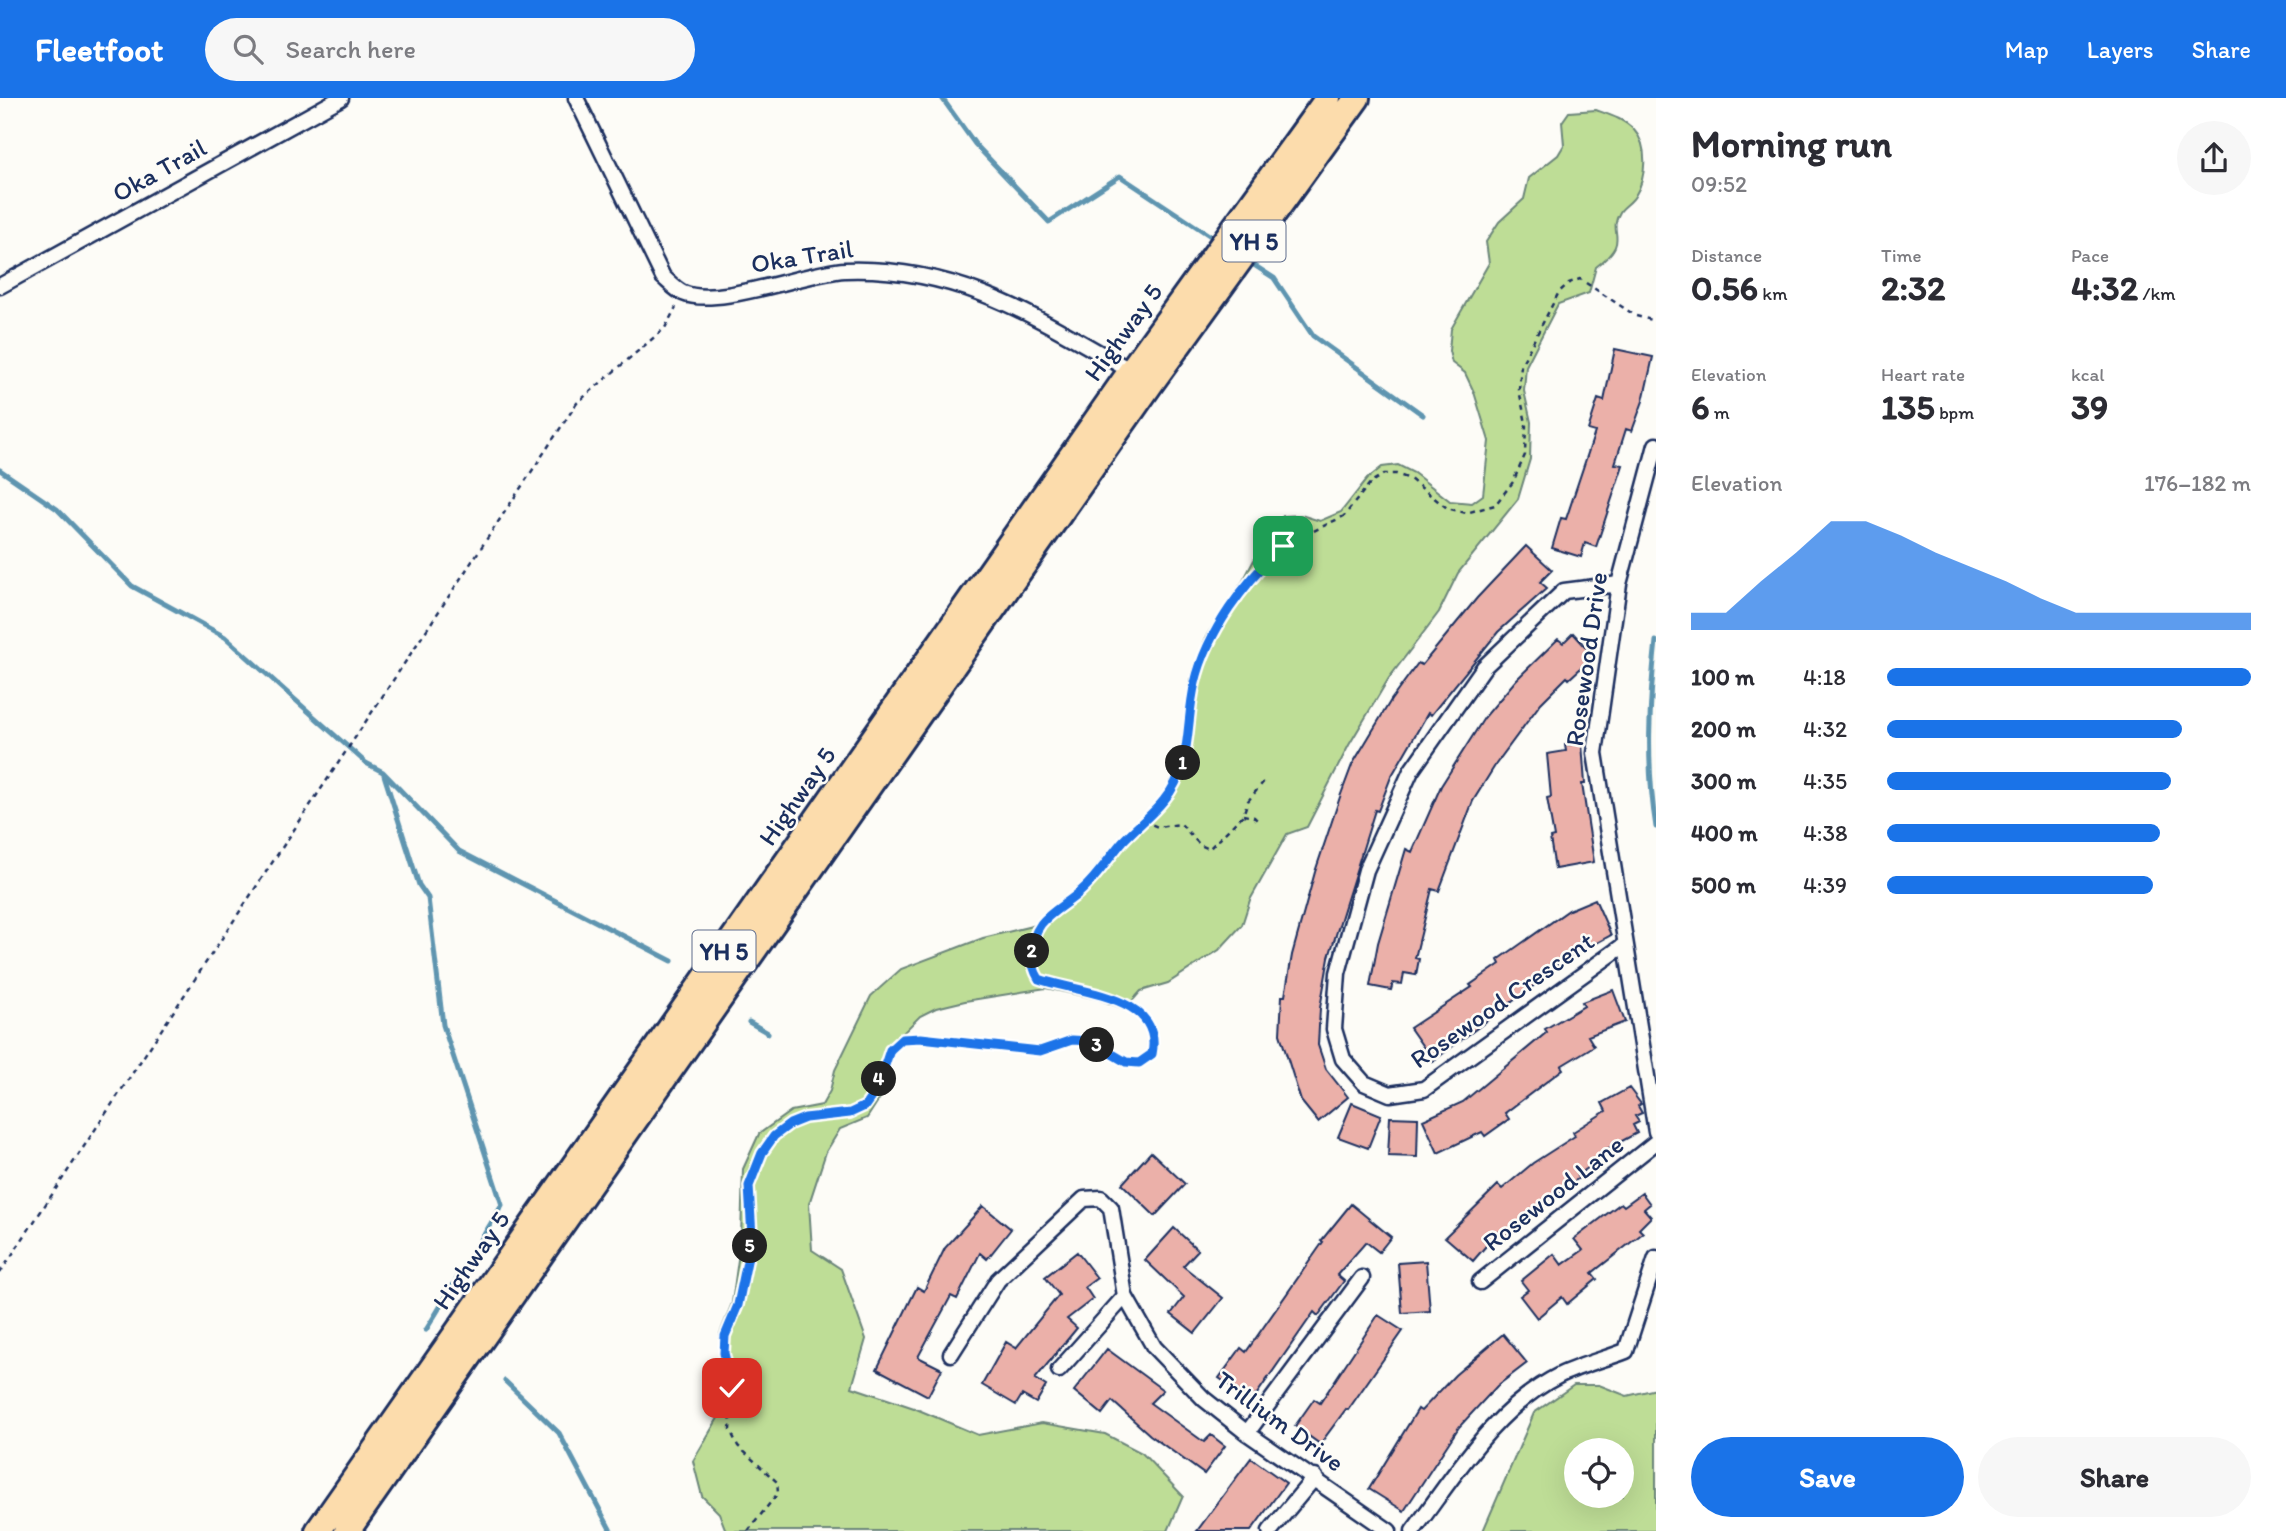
<!DOCTYPE html>
<meta charset="utf-8">
<style>
body{margin:0;font-family:Itim,sans-serif;background:#f7f7f7;color:#2b2b33;height:100vh;display:flex;flex-direction:column;font-size:26px;white-space:nowrap}
*{box-sizing:border-box;margin:0}
p{font-size:23px;color:#7c7c81}
.icon{flex:none;width:38px;height:38px;fill:none;stroke:currentColor;stroke-width:2;stroke-linecap:round;stroke-linejoin:round}
.map{position:relative;flex:1;overflow:hidden}
.panel{display:flex;flex-direction:column;background:#fff;width:630px}
.panel>*{flex:none}
.buttons{position:absolute;left:1564px;top:1340px;display:grid;gap:14px}
.buttons a{display:grid;place-items:center;width:70px;height:70px;border-radius:50%;background:#fff;box-shadow:0 7px 28px #0002;font-size:35px}
.pin{position:absolute;display:grid;place-items:center;width:60px;height:60px;color:#fff;margin:-30px;border-radius:14px;box-shadow:0 4px 10px #0006}
.km{position:absolute;width:35px;height:35px;margin:-18px;border-radius:50%;background:#222;color:#fff;font-size:19px;line-height:35px;text-align:center}
.round{display:grid;place-items:center;flex:none;width:74px;height:74px;border-radius:37px;background:#f7f7f7}
.headline{display:flex;align-items:center;justify-content:space-between;height:119px;padding:0 35px}
h1{font-size:38px;font-weight:700;line-height:52px}
.stats{display:grid;grid-template-columns:repeat(3,1fr);gap:10px;height:119px;padding:7px 35px}
.stats div{display:grid;align-content:center}
.stats b{font-size:35px;font-weight:700}
.stats small{font-size:19px;font-weight:400}
.stats p{font-size:19px}
.chart{height:196px;padding:14px 35px}
.chart p{display:flex;justify-content:space-between}
.chart svg{width:100%;height:126px;margin-top:7px;fill:#1a73e8;opacity:.7}
.button{display:flex;gap:14px;margin-top:auto;padding:14px 35px}
.button a{flex:1;height:80px;border-radius:42px;background:#1a73e8;color:#fff;font-size:28px;font-weight:700;line-height:80px;text-align:center}
.button a+a{background:#f7f7f7;color:#2b2b33}
ul{padding:0 35px;list-style:none;font-size:23px}
li{display:grid;grid-template-columns:112px 84px 1fr;align-items:center;height:52px}
li i{height:18px;border-radius:9px;background:#1a73e8}
header{display:flex;align-items:center;gap:42px;box-sizing:border-box;height:98px;padding:0 35px;background:#1a73e8;color:#fff}
header strong{font-size:33px}
nav{display:flex;gap:38px;margin-inline-start:auto;font-size:24px}
.search{width:490px;height:63px;background:#f7f7f7;display:flex;align-items:center;gap:18px;box-sizing:border-box;padding:0 24px;border-radius:38px;color:#7c7c81;font-size:26px}
main{display:flex;flex:1;min-height:0}
.map>svg:first-child{display:block}
.grass{fill:#bedd96;stroke:#6c867a;stroke-width:2;fill-rule:evenodd}
.lines{fill:none;stroke-linecap:round;stroke-linejoin:round}
.stream{stroke:#5e95b0;stroke-width:5}
.building{fill:#ebb0a9;stroke:#1b2f5e;stroke-width:2}
.street-casing{stroke:#1b2f5e;stroke-width:19}
.highway-casing{stroke:#1b2f5e;stroke-width:30}
.path{stroke:#1b2f5e;stroke-width:2.5;stroke-dasharray:5 5;stroke-linecap:butt}
.street{stroke:#fdfcf7;stroke-width:14}
.highway{stroke:#fcdcac;stroke-width:24}
.route-casing{stroke:#fff;stroke-width:14}
.route{stroke:#1a73e8;stroke-width:9}
.labels{text-anchor:middle;dominant-baseline:central;stroke-width:5;stroke-linejoin:round;paint-order:stroke}
.shield{fill:#fdfcf7;stroke:#5f6c8c;stroke-width:2}
.shield-label{font-size:24px;font-weight:bold;fill:#1b2f5e}
.street-label{font-size:26px;fill:#1b2f5e;stroke:#fdfcf7}
</style>
<header>
<strong>Fleetfoot</strong>
<div class="search"><svg class="icon" aria-label="search" viewBox="0 0 24 24"><circle cx="10" cy="10" r="6"/><path d="M15 15l6 6"/></svg>Search here</div>
<nav><a>Map</a><a>Layers</a><a>Share</a></nav>
</header>
<main>
<div class="map">
<svg width="1656" height="1433" viewBox="0 0 1656 1433">
<rect width="100%" height="100%" fill="#fdfcf7"/>
<filter id="ink" filterUnits="userSpaceOnUse"><feTurbulence type="fractalNoise" baseFrequency=".0143" numOctaves="2"/><feDisplacementMap in="SourceGraphic" scale="14" xChannelSelector="R" yChannelSelector="G"/><feConvolveMatrix kernelMatrix="1 2 1 2 8 2 1 2 1" color-interpolation-filters="sRGB"/></filter>
<g filter="url(#ink)">
<path class="grass" d="M1596,12C1610,17 1624,21 1634,32C1649,48 1646,81 1635,98C1632,104 1624,108 1620,114C1606,137 1633,141 1596,169L1589,195L1558,206L1526,268L1524,293L1531,324L1530,361L1518,401L1458,475L1439,514L1389,580L1349,647L1307,729L1287,736L1250,802L1242,827L1219,852L1168,885L1141,893L1125,911L1098,901L1046,890L965,903L936,910L920,918L904,934L889,964L887,989L867,1020L840,1031L826,1054L809,1106L812,1152L841,1171L866,1241L852,1289L914,1310L978,1337L1042,1325L1105,1336L1142,1355L1183,1398L1168,1433H726L719,1415L702,1398L693,1363L725,1308L720,1236L732,1205L741,1140L743,1071L759,1036L791,1013L822,1007L830,993L835,972L871,898L901,871L983,840L1036,827L1084,785L1111,751L1166,695L1179,667L1190,585L1207,537L1243,483L1267,437L1283,418L1301,417L1320,423L1341,414L1367,381L1382,369L1398,367L1414,375L1450,403L1472,405L1483,397L1489,343L1474,294L1465,275L1452,265L1449,253L1451,231L1489,165L1486,144L1499,124L1524,101L1529,80L1558,57L1564,47L1562,24L1569,14Z
M1574,1287H1599L1627,1298L1656,1291V1433H1483L1534,1315ZM1577,1353H1622V1398H1577Z"/>
<g class="lines">
<path class="stream" d="M942,0L975,46L1049,124L1120,78L1218,143
M1246,162L1274,180L1313,238L1423,317
M0,372L57,411L132,488L225,539L366,665L383,674L459,753L672,863
M1656,543C1649,606 1646,667 1656,729
M384,677L419,787L428,800L443,927L502,1107L426,1232
M749,924L768,935
M505,1283L559,1335L611,1433"/>
</g>
<path class="building" d="M1615,251L1653,259L1643,303L1632,333L1626,331L1615,366L1623,367L1596,449L1585,445L1581,459L1552,450L1561,420L1566,421L1595,334L1588,332L1598,301L1604,303Z
M1526,448L1552,472L1540,484L1547,490L1498,534L1431,617L1428,615L1391,679L1378,713L1375,712L1329,859L1320,910L1318,947L1326,971L1348,999L1318,1024L1301,1003L1280,936L1282,898H1285L1292,857L1315,774L1340,699L1352,667L1391,602L1418,565L1422,567L1477,500Z
M1573,535L1594,558L1569,581L1567,579L1541,605L1496,666L1473,703L1439,793L1432,791L1415,860L1419,861L1416,877L1404,875L1402,886L1393,885L1391,892L1370,888L1378,845L1406,751L1412,754L1441,688L1484,620L1516,582L1558,541L1563,545Z
M1582,645L1585,686H1582L1594,764L1555,771L1550,740L1554,739L1547,700L1551,699L1547,656L1566,653L1565,647Z
M1595,801L1611,837L1546,873L1548,877L1433,963L1410,930L1472,889L1470,887L1500,866L1498,862L1569,812Z
M1613,892L1625,924L1588,938L1594,948L1561,968L1563,971L1505,1015L1509,1021L1485,1038L1482,1034L1438,1055L1423,1022L1463,1004L1547,934L1545,931L1584,908L1582,904Z
M1629,990L1641,1006L1638,1008L1642,1015L1635,1018L1639,1024L1633,1027L1637,1035L1603,1053L1607,1058L1577,1077L1579,1080L1530,1114L1504,1140L1498,1134L1473,1163L1445,1139L1498,1087L1502,1091L1533,1065L1575,1038L1573,1034L1606,1013L1602,1005Z
M1352,1005L1381,1017L1368,1050L1338,1039Z
M1390,1019L1418,1020L1417,1059L1388,1058Z
M1151,1054L1185,1086L1155,1118L1122,1086Z
M1642,1095L1650,1106L1644,1111L1651,1119L1639,1131L1643,1135L1592,1175L1597,1181L1567,1206L1562,1199L1537,1220L1520,1198L1528,1192L1521,1183L1554,1156L1562,1167L1583,1152L1574,1141L1621,1105L1624,1108Z
M1351,1106L1391,1139L1379,1154L1366,1144L1337,1177L1344,1183L1318,1218L1314,1214L1252,1303L1219,1280L1241,1250L1246,1254L1323,1144L1321,1143Z
M983,1108L1011,1131L987,1161L980,1155L957,1201L951,1198L918,1259L942,1271L928,1298L877,1271L917,1189L924,1193L945,1150Z
M1174,1130L1198,1152L1183,1168L1223,1200L1195,1235L1171,1216L1184,1199L1145,1162Z
M1077,1154L1097,1180L1085,1189L1093,1201L1067,1221L1077,1230L1035,1281L1046,1288L1036,1305L1022,1297L1016,1307L982,1287L1006,1244L1016,1250L1059,1197L1045,1179Z
M1426,1163L1430,1213L1402,1215L1398,1165Z
M1378,1217L1403,1233L1348,1312L1346,1311L1320,1346L1295,1328L1314,1301L1320,1305Z
M1503,1236L1527,1265L1497,1288L1459,1329L1404,1413L1369,1391L1418,1311L1421,1313L1455,1277Z
M1107,1251L1163,1292L1150,1305L1204,1344L1211,1337L1225,1348L1204,1376L1150,1337L1112,1303L1102,1316L1074,1293Z
M1251,1360L1286,1385L1251,1433H1197Z"/>
<g class="lines">
<defs>
<path id="street" d="M576,0L663,179C669,184 676,192 683,195C717,210 806,174 845,172C959,168 1036,219 1131,273
M0,188L341,0
M1656,347L1619,486L1595,655L1656,1034
M1619,486L1564,493L1484,569L1411,673L1366,772L1338,875L1334,931L1343,961L1364,985L1390,996L1424,991L1624,847
M1480,1184L1656,1044
M951,1256L998,1182L1084,1101L1101,1100L1111,1110L1125,1198L1154,1249L1204,1301L1247,1335L1389,1433
M1059,1272L1125,1198
M1247,1335L1362,1180
M1270,1433L1315,1379
M1413,1433C1456,1376 1494,1310 1560,1277C1581,1267 1605,1261 1626,1253L1656,1160"/>
<path id="highway" d="M318,1433L1131,273L1328,0
M347,1433L1151,285L1357,0"/>
</defs>
<use href="#street" class="street-casing"/>
<use href="#highway" class="highway-casing"/>
<path class="path" d="M1243,717L1254,719L1260,725
M1143,723L1158,729L1181,726L1200,747L1209,751L1243,717L1248,703L1265,682
M0,1175L577,305L665,230L676,209
M748,1433L778,1395L777,1384L738,1348L730,1332L732,1290L724,1255L725,1238L738,1207L752,1139L749,1088L762,1055L774,1038L790,1026L805,1020L850,1015L865,1008L877,991L890,952L902,941L921,940L1040,953L1072,942L1090,943L1126,964L1139,965L1152,956C1164,897 1078,895 1039,881L1031,858L1041,826L1083,792L1122,745L1165,701L1178,681L1189,638L1195,585L1211,540L1264,467L1283,448L1344,418L1371,384L1384,376H1396L1410,381L1447,410L1466,415L1495,407L1513,384L1525,357L1526,325L1519,292L1521,267L1559,194L1569,185L1580,181L1636,218L1656,223"/>
<use href="#street" class="street"/>
<use href="#highway" class="highway"/>
</g>
</g>
<g class="lines" filter="url(#ink)">
<defs>
<path id="route" d="M732,1290L724,1255L725,1238L738,1207L752,1139L749,1088L762,1055L774,1038L790,1026L805,1020L850,1015L865,1008L877,991L890,952L902,941L921,940L1040,953L1072,942L1090,943L1126,964L1139,965L1152,956C1164,897 1078,895 1039,881C1029,865 1029,843 1041,826C1051,813 1070,804 1082,792C1098,778 1109,759 1123,743C1136,729 1152,717 1164,702C1193,668 1185,625 1195,585C1207,533 1245,484 1283,448"/>
</defs>
<use href="#route" class="route-casing"/>
<use href="#route" class="route"/>
</g>
<g class="labels">
<g class="shield">
<rect x="1222.5" y="122.5" width="63" height="41" rx="5"/>
<rect x="692.5" y="832.5" width="63" height="41" rx="5"/>
</g>
<g class="shield-label">
<text x="1254" y="143">YH 5</text>
<text x="724" y="853">YH 5</text>
</g>
<g class="street-label">
<text transform="translate(159 72) rotate(-29)">Oka Trail</text>
<text transform="translate(802 158) rotate(-9)">Oka Trail</text>
<text transform="translate(1123 234) rotate(-54)">Highway 5</text>
<text transform="translate(1586 561) rotate(-82)">Rosewood Drive</text>
<text transform="translate(797 698) rotate(-55)">Highway 5</text>
<text transform="translate(1502 902) rotate(-35)">Rosewood Crescent</text>
<text transform="translate(1553 1095) rotate(-38)">Rosewood Lane</text>
<text transform="translate(471 1162) rotate(-55)">Highway 5</text>
<text transform="translate(1280 1323) rotate(36)">Trillium Drive</text>
</g>
</g>
</svg>
<div class="buttons">
<a><svg class="icon" aria-label="locate" viewBox="0 0 24 24"><circle cx="12" cy="12" r="6"/><path d="M12 2v4M12 18v4M2 12h4M18 12h4"/></svg></a>
</div>
<div class="pin" style="left:1283px;top:448px;background:#1e9e55"><svg class="icon" aria-label="arrive" viewBox="0 0 24 24"><path d="M6 21V4h12l-3 4 3 4H6"/></svg></div>
<div class="pin" style="left:732px;top:1290px;background:#d93025"><svg class="icon" aria-label="check" viewBox="0 0 24 24"><path d="M5 12l5 5 9-10"/></svg></div>
<b class="km" style="left:1183px;top:665px">1</b>
<b class="km" style="left:1032px;top:853px">2</b>
<b class="km" style="left:1097px;top:947px">3</b>
<b class="km" style="left:879px;top:981px">4</b>
<b class="km" style="left:750px;top:1148px">5</b>
</div>
<section class="panel">
<div class="headline"><div><h1>Morning run</h1><p>09:52</p></div><a class="round"><svg class="icon" aria-label="share" viewBox="0 0 24 24"><path d="M12 15V3M7 8l5-5 5 5M5 13v7h14v-7"/></svg></a></div>
<div class="stats">
<div><p>Distance</p><b>0.56<small> km</small></b></div>
<div><p>Time</p><b>2:32</b></div>
<div><p>Pace</p><b>4:32<small> /km</small></b></div>
</div>
<div class="stats">
<div><p>Elevation</p><b>6<small> m</small></b></div>
<div><p>Heart rate</p><b>135<small> bpm</small></b></div>
<div><p>kcal</p><b>39</b></div>
</div>
<div class="chart"><p><span>Elevation</span>176–182 m</p>
<svg viewBox="0 0 160 44" preserveAspectRatio="none"><path d="M0 44V38L10 38L20 27L30 17L40 6L50 6L60 11L70 17L80 22L90 27L100 33L110 38L120 38L130 38L140 38L150 38L160 38V44z"/></svg>
</div>
<ul>
<li><b>100 m</b>4:18<i style="width:100%"></i></li>
<li><b>200 m</b>4:32<i style="width:81%"></i></li>
<li><b>300 m</b>4:35<i style="width:78%"></i></li>
<li><b>400 m</b>4:38<i style="width:75%"></i></li>
<li><b>500 m</b>4:39<i style="width:73%"></i></li>
</ul>
<div class="button"><a>Save</a><a>Share</a></div>
</section>
</main>
